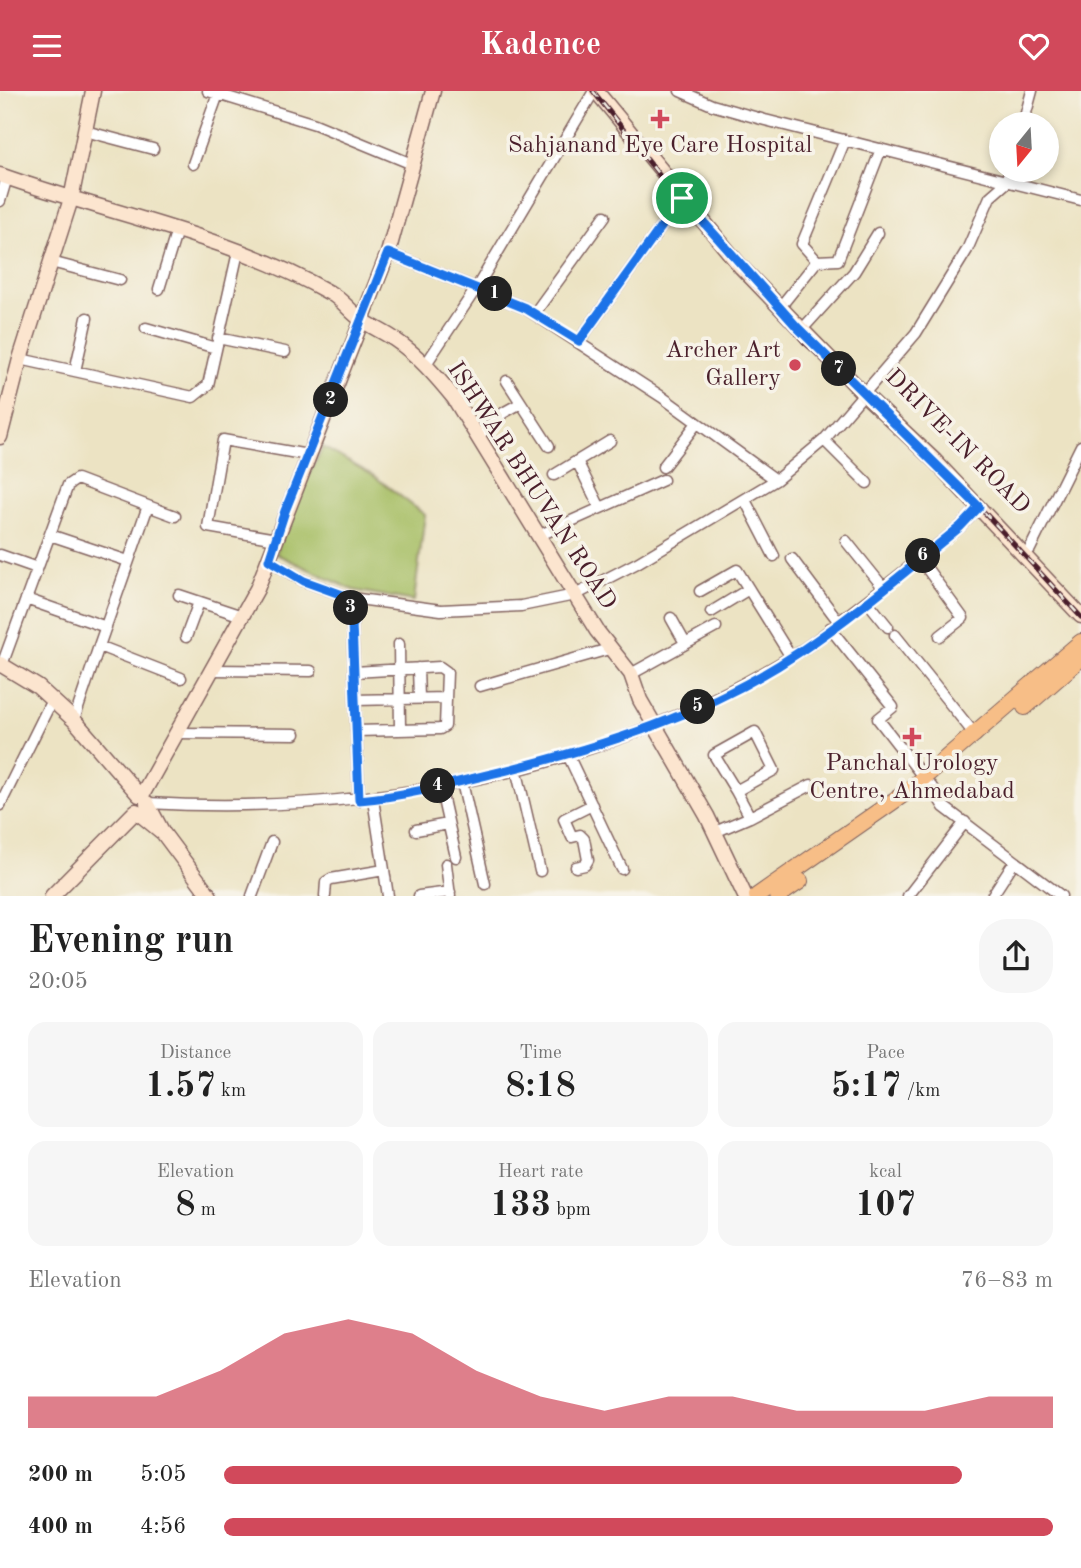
<!DOCTYPE html>
<meta charset="utf-8">
<style>
body{margin:0;font-family:"Old Standard TT",serif;background:#f6f6f6;color:#222;height:100vh;display:flex;flex-direction:column;font-size:26px;white-space:nowrap}
*{box-sizing:border-box;margin:0}
p{font-size:23px;color:#767676}
.icon{flex:none;width:38px;height:38px;fill:none;stroke:currentColor;stroke-width:2;stroke-linecap:round;stroke-linejoin:round}
.map{position:relative;height:805px;overflow:hidden}
.drawer{display:flex;flex-direction:column;background:#fff;flex:1}
.drawer>*{flex:none}
.needle{width:46px;rotate:198deg}
.fabs{position:absolute;left:989px;top:21px;display:grid;gap:14px}
.fabs a{display:grid;place-items:center;width:70px;height:70px;border-radius:50%;background:#fff;box-shadow:0 4px 10px #0003;font-size:35px}
.pin{position:absolute;display:grid;place-items:center;width:60px;height:60px;color:#fff;margin:-30px;border:4px solid #fff;border-radius:50%;box-shadow:0 2px 7px #0007}
.km{position:absolute;width:35px;height:35px;margin:-18px;border-radius:50%;background:#222;color:#fff;font-size:19px;line-height:35px;text-align:center}
.round{display:grid;place-items:center;flex:none;width:74px;height:74px;border-radius:28px;background:#f6f6f6}
.summary{display:flex;align-items:center;justify-content:space-between;height:119px;padding:0 28px}
h1{font-size:38px;font-weight:700;line-height:52px}
.metrics{display:grid;grid-template-columns:repeat(3,1fr);gap:10px;height:119px;padding:7px 28px}
.metrics div{display:grid;align-content:center;border-radius:18px;background:#f6f6f6;text-align:center}
.metrics b{font-size:35px;font-weight:700}
.metrics small{font-size:19px;font-weight:400}
.metrics p{font-size:19px}
.chart{height:196px;padding:14px 28px}
.chart p{display:flex;justify-content:space-between}
.chart svg{width:100%;height:126px;margin-top:7px;fill:#d1495b;opacity:.7}
ul{padding:0 28px;list-style:none;font-size:23px}
li{display:grid;grid-template-columns:112px 84px 1fr;align-items:center;height:52px}
li i{height:18px;border-radius:9px;background:#d1495b}
header{display:flex;justify-content:space-between;align-items:center;height:91px;padding:0 28px;background:#d1495b;color:#fff;font-size:32px;font-weight:700}
.map>svg:first-child{display:block}
.green{fill:#a6be63;stroke:#786e47;stroke-width:2}
.lines{fill:none;stroke-linecap:round;stroke-linejoin:round}
.street-casing{stroke:#836460;stroke-width:13}
.secondary-casing{stroke:#836460;stroke-width:17}
.primary-casing{stroke:#836460;stroke-width:18}
.street{stroke:#fff;stroke-width:10}
.secondary{stroke:#fce5cf;stroke-width:14}
.primary{stroke:#f7be87;stroke-width:16}
.rail-casing{stroke:#4a1f2b;stroke-width:5}
.rail{stroke:#f7f3e8;stroke-width:2.5;stroke-dasharray:8;stroke-linecap:butt}
.route-casing{stroke:#fff;stroke-width:14}
.route{stroke:#1a73e8;stroke-width:9}
.poi-dot{fill:#d1495b;stroke:#f7f3e8;stroke-width:2.5}
.labels{text-anchor:middle;dominant-baseline:central;stroke-width:7;stroke-linejoin:round;paint-order:stroke}
.poi-label{font-size:24px;fill:#4a1f2b;stroke:#f7f3e8}
.street-label{font-size:24px;fill:#4a1f2b;stroke:#f7f3e8}
</style>
<header><svg class="icon" aria-label="menu" viewBox="0 0 24 24"><path d="M4 6h16M4 12h16M4 18h16"/></svg>Kadence<svg class="icon" aria-label="heart" viewBox="0 0 24 24"><path d="M12 20l-8-8c-3-5 5-10 8-4 3-6 11-1 8 4z"/></svg></header>
<div class="map">
<svg width="1081" height="805" viewBox="0 0 1081 805">
<rect width="100%" height="100%" fill="#f7f3e8"/>
<filter id="ink" filterUnits="userSpaceOnUse"><feTurbulence type="fractalNoise" baseFrequency=".0143" numOctaves="2"/><feDisplacementMap in="SourceGraphic" scale="14" xChannelSelector="R" yChannelSelector="G"/><feConvolveMatrix kernelMatrix="1 2 1 2 8 2 1 2 1" color-interpolation-filters="sRGB"/></filter>
<filter id="wash" filterUnits="userSpaceOnUse"><feTurbulence type="fractalNoise" baseFrequency=".00686" numOctaves="4" result="noise"/><feDisplacementMap in="SourceGraphic" scale="28" xChannelSelector="R" yChannelSelector="G"/><feGaussianBlur stdDeviation="1.57" result="paint"/><feColorMatrix in="noise" values="0 0 0 0 0 0 0 0 0 0 0 0 0 0 0 0 0 1.4 0 .05"/><feComposite in="paint" operator="in"/></filter>
<g filter="url(#wash)">
<rect width="100%" height="100%" fill="#ece3c3"/>
<path class="green" d="M323,356L374,385L425,424L414,510L353,499L276,463L296,409Z"/>
</g>
<g filter="url(#ink)">
<g class="lines">
<defs>
<path id="street" d="M208,0L315,33L412,73
M680,0L712,14L765,29L1081,109
M1023,33L1032,0
M85,40L153,58
M193,73L218,3
M0,110L7,86
M388,162L525,217L662,306L776,389
M817,170L838,169L881,58
M51,171L120,189
M159,198L177,139
M785,210L817,170L802,153L845,49
M534,223L605,125
M807,233L854,181L878,142
M146,237L216,257
M218,247L285,261
M579,250L682,107
M20,268L193,306L208,294L238,161
M426,273L477,196L594,0
M75,280L87,227
M507,290L549,355
M477,346L503,322L521,312
M824,349L867,392
M577,370L600,417
M663,376L697,332
M554,384L610,350
M745,409L774,465
M148,415L175,425
M50,444L128,470
M538,445L663,389
M276,448L208,436L223,349L308,364
M846,450L883,496
M1030,458L1081,355
M0,464L37,477
M792,468L839,531
M920,468L963,527L940,545
M269,469L304,490L351,507L441,519L521,515L575,504L637,472L776,389L824,349L916,242L967,159L990,106L1006,92L1010,79
M700,500L737,479L791,566
M179,504L242,525
M351,507L359,709
M26,508L106,536
M867,510L888,536
M711,521L749,498
M671,527L685,552
M830,537L893,616L878,628L924,687
M895,544L976,645
M186,546L199,511
M399,553L400,639
M2,574L68,394L77,388L148,415L99,555
M418,577L419,607
M210,579L311,580
M354,581L440,576L447,581L445,635L440,638L356,640
M631,583L716,536
M480,595L609,558
M355,609L446,607
M74,629L99,555L181,587
M176,642L295,643
M568,664L622,778
M516,677L540,780
M462,691L485,793
M440,695L456,766
M931,695L944,716L1061,805
M373,708L384,779
M147,712C372,725 604,681 797,562C817,551 834,535 852,521C888,493 925,464 960,436L979,416
M0,714L49,615
M750,726L811,694
M416,739L448,733
M715,741L750,726L736,700L774,679L755,641L714,664L736,700
M446,773L450,805
M576,776L585,774L588,769L584,748L580,744L572,746L564,728L592,714
M252,805L272,751
M325,805L326,791L331,788L384,779L388,805
M419,805L450,801
M908,805L965,731
M992,805L1014,771"/>
<path id="secondary" d="M596,0L741,176L865,304L935,370L1081,525
M0,84C109,123 228,144 330,202C342,208 350,221 362,229C372,236 384,241 394,248C418,264 436,285 454,307L597,540L631,583L640,609L707,725L745,805
M0,346L20,268L71,108L93,0
M0,573L38,596L74,629L139,704
M142,704L257,498L388,162L433,0
M147,712L163,742L210,805
M52,805L136,720L163,742"/>
<path id="primary" d="M1025,616L1081,567
M757,805L908,700L1081,551
M778,805L800,790"/>
</defs>
<use href="#street" class="street-casing"/>
<use href="#secondary" class="secondary-casing"/>
<use href="#primary" class="primary-casing"/>
<use href="#street" class="street"/>
<use href="#secondary" class="secondary"/>
<use href="#primary" class="primary"/>
<defs>
<path id="rail" d="M593,0L664,90L805,252L937,370L1081,526"/>
</defs>
<use href="#rail" class="rail-casing"/>
<use href="#rail" class="rail"/>
</g>
</g>
<g class="lines" filter="url(#ink)">
<defs>
<path id="route" d="M682,107L797,236L979,416L960,436C908,478 856,523 801,560C708,623 602,656 495,682C451,693 405,705 359,709L351,507L304,490L269,469L285,420L388,162L525,217L579,250Z"/>
</defs>
<use href="#route" class="route-casing"/>
<use href="#route" class="route"/>
</g>
<g class="poi-dot">
<path d="M656.5 17.5h7v7h7v7h-7v7h-7v-7h-7v-7h7z"/>
<circle cx="795" cy="274" r="7"/>
<path d="M908.5 635.5h7v7h7v7h-7v7h-7v-7h-7v-7h7z"/>
</g>
<g class="labels">
<g class="poi-label">
<text x="660" y="55">Sahjanand Eye Care Hospital</text>
<text x="781" y="260" text-anchor="end">Archer Art<tspan x="781" dy="28">Gallery</tspan></text>
<text x="912" y="673">Panchal Urology<tspan x="912" dy="28">Centre, Ahmedabad</tspan></text>
</g>
<g class="street-label">
<text transform="translate(957 351) rotate(45)">DRIVE-IN ROAD</text>
<text transform="translate(531 395) rotate(57)">ISHWAR BHUVAN ROAD</text>
</g>
</g>
</svg>
<div class="fabs">
<a><svg class="needle" viewBox="-14 -14 28 28"><path d="M0-13l5 13h-10z" fill="#e53935"/><path d="M0 13l5-13h-10z" fill="#767676"/></svg></a>
</div>
<div class="pin" style="left:682px;top:107px;background:#1e9e55"><svg class="icon" aria-label="arrive" viewBox="0 0 24 24"><path d="M6 21V4h12l-3 4 3 4H6"/></svg></div>
<b class="km" style="left:495px;top:203px">1</b>
<b class="km" style="left:331px;top:309px">2</b>
<b class="km" style="left:351px;top:517px">3</b>
<b class="km" style="left:438px;top:695px">4</b>
<b class="km" style="left:698px;top:616px">5</b>
<b class="km" style="left:923px;top:465px">6</b>
<b class="km" style="left:839px;top:278px">7</b>
</div>
<section class="drawer">
<div class="summary"><div><h1>Evening run</h1><p>20:05</p></div><a class="round"><svg class="icon" aria-label="share" viewBox="0 0 24 24"><path d="M12 15V3M7 8l5-5 5 5M5 13v7h14v-7"/></svg></a></div>
<div class="metrics">
<div><p>Distance</p><b>1.57<small> km</small></b></div>
<div><p>Time</p><b>8:18</b></div>
<div><p>Pace</p><b>5:17<small> /km</small></b></div>
</div>
<div class="metrics">
<div><p>Elevation</p><b>8<small> m</small></b></div>
<div><p>Heart rate</p><b>133<small> bpm</small></b></div>
<div><p>kcal</p><b>107</b></div>
</div>
<div class="chart"><p><span>Elevation</span>76–83 m</p>
<svg viewBox="0 0 160 44" preserveAspectRatio="none"><path d="M0 44V33L10 33L20 33L30 24L40 11L50 6L60 11L70 24L80 33L90 38L100 33L110 33L120 38L130 38L140 38L150 33L160 33V44z"/></svg>
</div>
<ul>
<li><b>200 m</b>5:05<i style="width:89%"></i></li>
<li><b>400 m</b>4:56<i style="width:100%"></i></li>
</ul>
</section>
